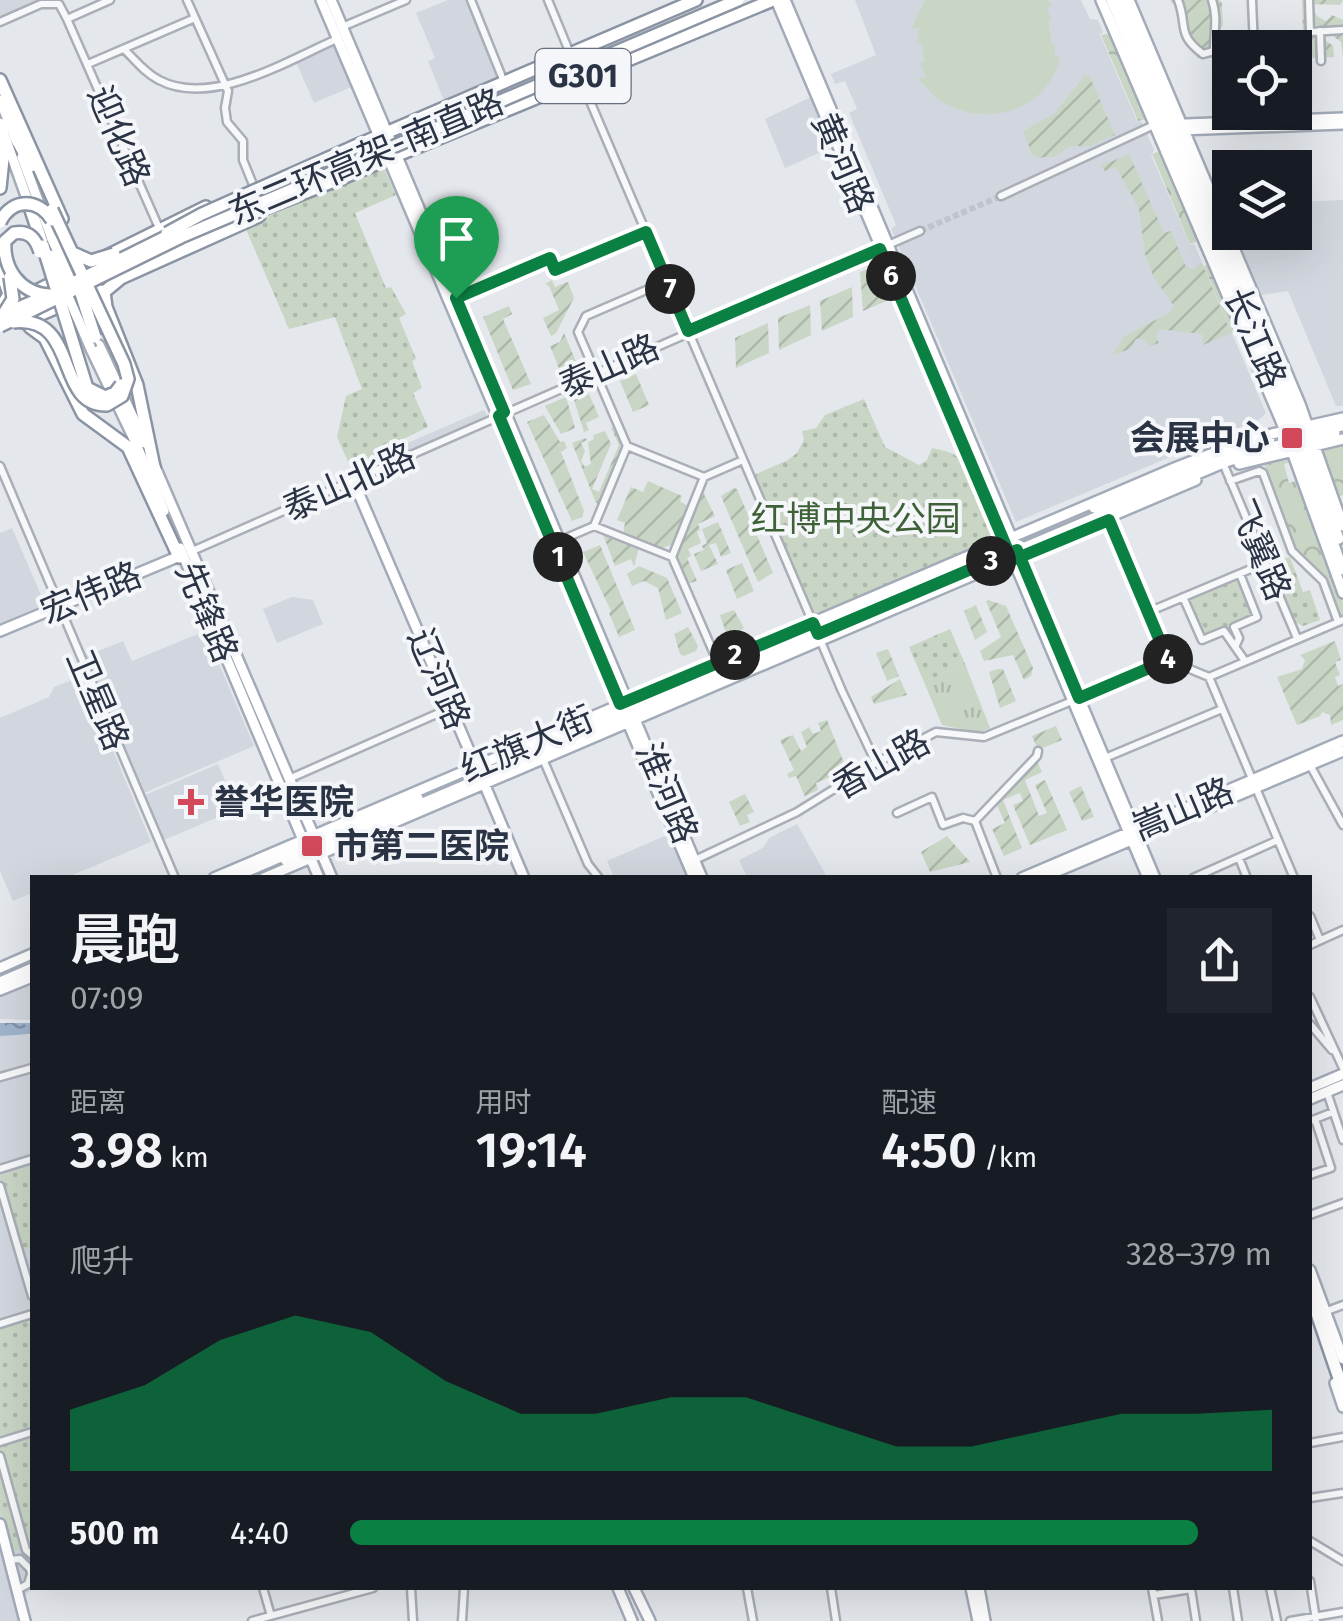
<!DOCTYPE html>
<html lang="zh">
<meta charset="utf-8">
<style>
body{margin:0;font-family:"Fira Sans","Noto Sans SC",sans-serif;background:#20242c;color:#f1f3f6;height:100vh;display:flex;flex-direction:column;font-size:38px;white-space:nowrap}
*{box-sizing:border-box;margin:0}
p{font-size:32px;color:#9ea1a6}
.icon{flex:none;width:55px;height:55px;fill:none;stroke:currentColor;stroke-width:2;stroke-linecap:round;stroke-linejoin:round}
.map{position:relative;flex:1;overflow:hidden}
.details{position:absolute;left:30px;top:875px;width:1282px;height:715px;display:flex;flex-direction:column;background:#171b24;border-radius:0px;box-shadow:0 10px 40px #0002}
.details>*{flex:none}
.controls{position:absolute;left:1212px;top:30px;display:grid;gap:20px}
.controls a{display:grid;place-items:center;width:100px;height:100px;border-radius:0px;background:#171b24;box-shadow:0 10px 40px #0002;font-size:50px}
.pin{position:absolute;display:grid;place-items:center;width:85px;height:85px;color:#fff;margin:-102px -42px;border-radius:50% 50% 50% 0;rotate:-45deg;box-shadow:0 0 10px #0007}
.pin .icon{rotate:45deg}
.km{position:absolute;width:50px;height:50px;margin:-25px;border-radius:50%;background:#222;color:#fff;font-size:28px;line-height:50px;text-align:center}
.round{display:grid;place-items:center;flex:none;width:105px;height:105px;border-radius:0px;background:#20242c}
.summary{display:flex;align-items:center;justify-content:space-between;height:170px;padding:0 40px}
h1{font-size:55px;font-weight:600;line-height:75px}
.stats{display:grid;grid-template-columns:repeat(3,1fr);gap:15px;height:170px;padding:10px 40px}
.stats div{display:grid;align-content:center}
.stats b{font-size:50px;font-weight:600}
.stats small{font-size:28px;font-weight:400}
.stats p{font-size:28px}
.chart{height:280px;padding:20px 40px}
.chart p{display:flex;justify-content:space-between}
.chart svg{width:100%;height:180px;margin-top:10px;fill:#0b8043;opacity:.7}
ul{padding:0 40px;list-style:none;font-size:32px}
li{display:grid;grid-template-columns:160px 120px 1fr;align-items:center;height:75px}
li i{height:25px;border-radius:12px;background:#0b8043}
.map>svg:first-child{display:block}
.built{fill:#d2d6de}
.grass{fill:url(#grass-tufts)}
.forest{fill:url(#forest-crowns)}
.park{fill:url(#park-dots)}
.garden{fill:url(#garden-furrows)}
.pitch{fill:#c9d6c5}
.water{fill:url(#water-ripples)}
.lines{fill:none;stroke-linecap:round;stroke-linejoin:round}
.minor-tunnel{stroke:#bfc3cb;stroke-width:6;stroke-dasharray:6 3;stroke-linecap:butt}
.minor-casing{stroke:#a9aeb7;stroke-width:11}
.major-casing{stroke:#a3abb8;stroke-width:14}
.highway-casing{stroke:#8b94a3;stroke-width:16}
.minor{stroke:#f7f8fa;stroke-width:6}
.major{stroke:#fff;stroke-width:9}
.highway{stroke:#fff;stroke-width:11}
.major-bridge-casing{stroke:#a3abb8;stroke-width:14;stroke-linecap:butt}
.highway-bridge-casing{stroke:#8b94a3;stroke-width:16;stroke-linecap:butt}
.major-bridge{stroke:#fff;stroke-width:9}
.highway-bridge{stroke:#fff;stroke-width:11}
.route-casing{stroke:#fff;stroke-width:20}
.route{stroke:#0b8043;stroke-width:12}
.poi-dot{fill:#d1495b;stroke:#f4f6f9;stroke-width:4}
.labels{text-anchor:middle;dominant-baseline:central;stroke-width:8;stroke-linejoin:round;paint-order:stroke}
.shield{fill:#f4f6f9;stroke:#676e7b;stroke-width:2.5}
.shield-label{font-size:32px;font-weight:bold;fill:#2b3445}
.street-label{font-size:35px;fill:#2b3445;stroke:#f4f6f9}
.poi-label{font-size:35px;font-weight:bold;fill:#2b3445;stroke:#f4f6f9;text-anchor:start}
.park-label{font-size:35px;fill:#3f6138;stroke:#f4f6f9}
</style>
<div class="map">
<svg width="1343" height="1621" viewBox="0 0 1343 1621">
<defs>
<pattern id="grass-tufts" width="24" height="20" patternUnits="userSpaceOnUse" patternTransform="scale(2.5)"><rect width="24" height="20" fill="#c9d6c5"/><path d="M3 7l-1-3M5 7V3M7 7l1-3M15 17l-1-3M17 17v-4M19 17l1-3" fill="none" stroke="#adb8ab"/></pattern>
<pattern id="forest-crowns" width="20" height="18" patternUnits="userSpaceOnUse" patternTransform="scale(2.5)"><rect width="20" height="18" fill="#c9d6c5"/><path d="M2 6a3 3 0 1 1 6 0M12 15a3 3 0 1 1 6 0" fill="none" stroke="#adb8ab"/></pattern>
<pattern id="park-dots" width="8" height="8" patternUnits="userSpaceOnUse" patternTransform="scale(2.5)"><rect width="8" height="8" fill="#c9d6c5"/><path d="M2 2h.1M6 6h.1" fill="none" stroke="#adb8ab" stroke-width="1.8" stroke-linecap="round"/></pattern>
<pattern id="garden-furrows" width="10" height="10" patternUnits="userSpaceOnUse" patternTransform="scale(2.5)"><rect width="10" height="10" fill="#c9d6c5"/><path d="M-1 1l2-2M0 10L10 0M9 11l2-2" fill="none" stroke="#adb8ab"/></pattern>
<pattern id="water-ripples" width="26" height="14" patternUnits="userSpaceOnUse" patternTransform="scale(2.5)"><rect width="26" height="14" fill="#9fb4cc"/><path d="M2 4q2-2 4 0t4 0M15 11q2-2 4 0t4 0" fill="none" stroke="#8293a7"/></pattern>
</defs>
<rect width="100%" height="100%" fill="#e4e7ec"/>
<path class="built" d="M0,0H43L0,18Z
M448,0H468L501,79L445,103L428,61L435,58L416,13Z
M855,0H1081L1090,19L1098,20L1103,32L1100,35L1137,121L1142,122L1154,150L1151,155L1190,245L1194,244L1266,413L1260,419L1016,522L891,229L896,225L849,113L857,109L845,81L835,84L831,74L876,55Z
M333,45L351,87L314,103L296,62Z
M811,97L832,147L785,168L765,119Z
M1343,200V406H1336L1288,291L1261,295L1235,233L1295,232V202Z
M484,410L488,418L410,455L405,444Z
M12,528L45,604L0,624V533Z
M292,597L313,600L323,624L277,643L263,609Z
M205,631L254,746L144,793L86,656L123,641L132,661Z
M82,676L151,842L68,877L32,878V893L13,901L0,871V718L49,697L54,687Z
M218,764L237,809L164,840L145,795Z
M797,824L827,877H747L739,860L763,848L769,838Z
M669,834L687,876L614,877L607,861Z
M32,982V1020L0,1019V996Z
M12,1033L32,1036L33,1588L25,1595L32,1621H0V1036Z"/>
<path class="grass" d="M965,664L990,728L978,733L942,725L924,682Z"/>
<path class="forest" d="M1113,33L1146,113V119L1138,121L1101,35Z
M1163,150L1198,234L1196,242L1190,244L1152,154Z
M1211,263L1239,331L1232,334L1204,266Z
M1343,443V495L1336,497L1320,452L1321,448Z
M1282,456L1291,462L1284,464L1289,483L1299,480L1343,602V614L1339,618L1325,580L1297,552L1263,461Z"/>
<path class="park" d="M383,166L396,195L355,213L386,288L391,287L406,314L399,318L416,359L412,361L422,388L413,393L428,427L403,439L406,453L354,475L337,437L346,396L362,389L335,317L289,329L245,227Z
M864,399L885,447L919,465L927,460L932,448C940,450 950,451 956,456C970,466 994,523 994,539L817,616L813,614L754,475L788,460L797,453L804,440L802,431L816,428L825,415Z
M1290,557L1303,592L1310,590L1320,620L1303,626L1295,622L1270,564Z
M1238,577L1254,616L1203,637L1186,599Z
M950,629L965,664L924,682L909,647Z
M32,1165V1247L24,1249L20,1248L0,1176Z
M32,1315V1546L12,1552L0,1511V1324Z"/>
<path class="garden" d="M1170,0H1219L1222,3L1223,25L1217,32L1223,38L1217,45L1218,53L1214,58H1197V53C1179,40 1179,29 1178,8Z
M1302,0H1343L1340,5L1310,4L1317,16L1326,21L1332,15L1343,20V57L1341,42L1329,33L1324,39L1333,46L1334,57L1311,58L1309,42L1303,36Z
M1085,75L1090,77L1115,135L1090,146H1070L1056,156L1037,158L1032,154L1023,131L1054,114Z
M1129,154L1164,233L1171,231L1186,267L1194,269L1202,263L1231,333L1203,345L1202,334L1159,329L1156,336L1159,343L1150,346L1141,338L1136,339L1130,349L1112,355L1125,336L1169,313L1174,306L1153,276L1145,254L1139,209L1116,167L1105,171L1101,166Z
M877,265L891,299L863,311L860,272Z
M552,280L555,287L568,282L574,298L556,333L551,336L543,318L559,310L549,286L545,284Z
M852,287L853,317L822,331L820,301Z
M810,305L811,335L779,350L778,318Z
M509,306L512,314L503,319L531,384L513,390L483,317Z
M768,323L769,353L736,368L735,338Z
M564,333L577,364L560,371L550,346L560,342Z
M636,374L649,405L633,412L620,381Z
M589,394L599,417L586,423L589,430L584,432L574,400Z
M566,397L575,428L561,434L545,406Z
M544,415L560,442L564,441L567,448L561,452L584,511L582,517L572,521L527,422Z
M615,426L623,449L599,504L596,503L572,443L585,438L587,440L581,443L585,451L581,461L585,467L591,464L588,442L594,439L593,435L605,431L611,444L592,489L599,492L619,445L611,428Z
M648,481L682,496L680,501L689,507L673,544L660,549L623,535L625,523L617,520L631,487L643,492Z
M734,488L737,489L773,573L758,582L721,496Z
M702,490L715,516L698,524L700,530L697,532L701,543L688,549L691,556L687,558L697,581L686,584L675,559Z
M718,522L731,553L721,557L716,543L709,545L718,564L701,571L694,554L704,550L702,546L707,543L702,529Z
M602,532L639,548L634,566L631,559L615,566Z
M600,545L635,630L619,637L609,613L611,611L583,552Z
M742,563L754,591L737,599L726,570Z
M639,566L667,578L682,613L666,620L658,588L644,581L632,586L627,574Z
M988,600L1006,606L1033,668L1031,676L1024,680L1013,655L984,661L980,651L1001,637L986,601Z
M976,605L987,632L975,640L964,611Z
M734,610L744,628L731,637L727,636L720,615Z
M688,627L698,646L696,651L684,656L680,654L674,634Z
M1335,641L1341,660L1335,662L1340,675L1335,677L1338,686L1343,684V720L1331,725L1330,715L1322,712L1320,716L1297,725L1277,677L1302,669L1305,660L1300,655Z
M888,649L899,676L887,681L876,653Z
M998,669H1003L1016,701L1000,708L989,672Z
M900,679L907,695L874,704L871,697Z
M827,720L847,770L816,783L818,790L805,796L806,799L796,776L789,778L787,774L794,770L780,740L793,735L801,751L807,747L801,732L809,727L813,734L821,731L818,723Z
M1056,726L1062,740L1038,750L1032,736Z
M1035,757L1042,772L1025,780L1039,816L1047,813L1035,785L1045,780L1067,830L1030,845L1013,805L1023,801L1020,793L1003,800L1022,848L1004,856L992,829L1005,823L994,798Z
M1081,786L1094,817L1082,821L1069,792Z
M745,794L754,812L747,815L750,822L740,826L729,802Z
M947,836L970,862L930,872L921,852Z"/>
<path class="pitch" d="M925,0H1048L1053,7H1046L1051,19L1048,22L1052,44H1055V57L1060,55C1051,110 986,130 941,101C932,95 925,86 918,78H926L920,63L925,62L921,42L917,43L919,28L911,29Z"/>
<path class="water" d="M0,1023H32V1034L0,1036Z"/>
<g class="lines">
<path class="minor-tunnel" d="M920,231L1001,196"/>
<defs>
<path id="minor" d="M187,0L228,91L225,108L227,122L243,141V160L254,187
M471,0L504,82
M548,0L576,68
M1178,0C1188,26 1176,34 1203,54L1214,51C1214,32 1218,17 1212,0
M1252,0L1254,48
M1309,0L1310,32L1343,30
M67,19L159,228
M0,22L41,4H59L67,19L110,0
M342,27L406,0
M1320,31L1321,61
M124,49C135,60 145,73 159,80C212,108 288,60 337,39
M1214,51L1230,61
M88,64L195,18
M581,80L842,691L876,763
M1001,196L1154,125
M888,245L920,231
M457,298L549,258L555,271L646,232
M627,446L578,332L586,316L667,281
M1223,463L1297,638
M0,466L175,878
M704,477L743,460
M1230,481L1259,471L1263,473L1292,551L1323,581L1338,622
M1107,516L1168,660L1209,677L1294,878
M559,541L594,526L627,446L704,477L672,557L594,526
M190,552L880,249
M672,557L718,663
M1183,597L1202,640L1224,631L1245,661
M1148,612L1265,563
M1236,645L1239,638L1234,627L1257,617L1240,574
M1209,677L1343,620
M1079,697L1168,660
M1105,758L1222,709
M543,759L588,864L599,878
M1310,765L1343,825
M291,778L448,709
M897,813L932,797L943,825L963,818L975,821
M975,821L1037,756L1038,751
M975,821L997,878
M1239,858L1247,878
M695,860L797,812L876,763L936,732L984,737L1072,701
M1193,878L1278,840
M1310,916L1320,940
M1310,945L1343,930
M1310,997L1343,1068
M1310,1024L1332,1050
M0,1077L32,1068
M1328,1095L1343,1140
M1310,1121L1333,1112
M0,1169L32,1159
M1310,1175L1331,1168L1315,1119
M0,1186L32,1296
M1310,1215L1343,1203
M1327,1311L1343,1305
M0,1324L32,1314
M0,1442L32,1432
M1310,1443L1343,1437
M0,1456L26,1550L32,1555
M1310,1498L1343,1493
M1310,1541L1343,1561
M9,1560L20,1559L32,1571L28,1584L17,1590
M1310,1581L1316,1620
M263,1588L271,1616
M411,1588L413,1621
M747,1588L753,1621
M831,1588L836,1621
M1152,1588L1158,1621
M1233,1588L1238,1621
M1270,1588L1277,1621
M1191,1589L1196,1621
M1154,1595L1191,1589
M252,1621L373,1588
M462,1621L464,1588
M1290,1621L1343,1612"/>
<path id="major" d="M321,0L694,878
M331,0L702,878
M776,0L1148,878
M785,0L1012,539
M1101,0L1281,421L1343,593
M1111,0L1293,430
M1120,0L1296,416L1339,539
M1129,0L1300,404L1343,526
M0,100L17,142
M0,123L31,210
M1186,124L1343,118
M1180,130L1343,124
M22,157L52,239
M99,345L145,443
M91,349L134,439L164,511
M1305,432L1343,426
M1299,445L1343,570
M153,462L332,878
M1239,464L1343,439
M353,480L477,769
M1094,508L1270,439
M180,548L319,878
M1018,553L1155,878
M0,631L182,555
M515,756L753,654
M484,783L524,878
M286,861L1223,463L1271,447L1335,433
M214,878L1177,467L1250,439L1343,418
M232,878L418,798
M264,878L1196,480
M1022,878L1343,741
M1041,878L1343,751
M0,968L32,954
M0,982L32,968
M0,990L32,977
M1310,1088L1343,1074
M1310,1099L1343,1085
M1310,1270L1343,1359
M1335,1383L1343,1407
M0,1524L25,1621
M32,1571V1570
M618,1588L632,1621
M634,1588L650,1621
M971,1588L978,1621
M979,1588L985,1621"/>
<path id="highway" d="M0,80L62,219
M15,136L31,166
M0,137L3,159L0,188
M353,147L696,0
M330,183L773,0
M31,210L43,246
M0,268L9,294L0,309
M104,292L106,307L137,385L154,467
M8,305L206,207
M23,322L97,290L104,292L121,278L259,216
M30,327L45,338L83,414L128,447L179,557
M1310,1293L1343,1390"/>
</defs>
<use href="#minor" class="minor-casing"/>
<use href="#major" class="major-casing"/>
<use href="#highway" class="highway-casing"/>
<use href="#minor" class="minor"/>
<use href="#major" class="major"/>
<use href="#highway" class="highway"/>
<defs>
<path id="major-bridge" d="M52,239L74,288
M50,255L91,349"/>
<path id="highway-bridge" d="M246,216L339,179
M0,222C12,198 38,198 52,220
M167,233L202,214L362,143
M43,246L87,388L105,397L115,393L121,385
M40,252C36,239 29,230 14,233L5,241C3,270 21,293 49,295
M73,253L91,261L114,254
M78,284L95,337
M65,287L174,233
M3,315L13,299L10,277
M0,316L39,299
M13,322C80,314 54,407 107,405L122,396L128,379L124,364L52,210
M0,326L181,237L738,0"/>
</defs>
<use href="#major-bridge" class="major-bridge-casing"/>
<use href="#highway-bridge" class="highway-bridge-casing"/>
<use href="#major-bridge" class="major-bridge"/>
<use href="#highway-bridge" class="highway-bridge"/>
</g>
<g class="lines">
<defs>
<path id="route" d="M456,298L504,412L499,416L620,704L813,623L818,634L1009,553L1017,550L1020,557L1109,520L1168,660L1079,698L1020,557L1012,560L1006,546L880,249L688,331L646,232L555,270L550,258L456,298"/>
</defs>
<use href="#route" class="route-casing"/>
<use href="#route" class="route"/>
</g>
<g class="poi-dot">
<rect x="1280" y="426" width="24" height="24" rx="5"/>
<path d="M186 787h10v10h10v10h-10v10h-10v-10h-10v-10h10z"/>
<rect x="300" y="834" width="24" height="24" rx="5"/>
</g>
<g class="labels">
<rect class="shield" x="535.5" y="49" width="95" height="54" rx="8"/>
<g class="shield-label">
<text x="583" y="76">G301</text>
</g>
<g class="street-label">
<text transform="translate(119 136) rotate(67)">迎化路</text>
<text transform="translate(366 157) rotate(-23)">东二环高架-南直路</text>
<text transform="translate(843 163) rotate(67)">黄河路</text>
<text transform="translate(1255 338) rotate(67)">长江路</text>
<text transform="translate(609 366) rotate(-24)">泰山路</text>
<text transform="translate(349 482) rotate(-24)">泰山北路</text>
<text transform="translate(1260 550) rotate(67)">飞翼路</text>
<text transform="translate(91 593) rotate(-23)">宏伟路</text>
<text transform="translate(207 612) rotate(67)">先锋路</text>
<text transform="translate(439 679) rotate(67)">辽河路</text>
<text transform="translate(98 700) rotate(67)">卫星路</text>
<text transform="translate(527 744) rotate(-23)">红旗大街</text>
<text transform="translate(881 764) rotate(-29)">香山路</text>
<text transform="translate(667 793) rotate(67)">淮河路</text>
<text transform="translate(1183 809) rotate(-23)">嵩山路</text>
</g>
<g class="poi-label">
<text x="1270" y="438" text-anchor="end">会展中心</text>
<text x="214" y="802">誉华医院</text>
<text x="334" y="846">市第二医院</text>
</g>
<g class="park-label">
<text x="856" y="519">红博中央公园</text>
</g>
</g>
</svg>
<div class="controls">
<a><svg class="icon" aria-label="locate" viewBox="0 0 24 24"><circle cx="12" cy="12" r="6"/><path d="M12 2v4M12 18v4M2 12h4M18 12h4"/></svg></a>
<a><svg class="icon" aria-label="layers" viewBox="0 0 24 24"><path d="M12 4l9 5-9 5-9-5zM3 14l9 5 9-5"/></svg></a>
</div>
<div class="pin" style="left:456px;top:298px;background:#1e9e55"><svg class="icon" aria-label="arrive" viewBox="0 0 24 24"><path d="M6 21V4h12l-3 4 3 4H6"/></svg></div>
<b class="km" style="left:558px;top:557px">1</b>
<b class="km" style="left:735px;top:655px">2</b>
<b class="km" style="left:991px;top:561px">3</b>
<b class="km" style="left:1168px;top:659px">4</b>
<b class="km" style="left:891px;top:276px">6</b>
<b class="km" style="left:670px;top:289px">7</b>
<section class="details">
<div class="summary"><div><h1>晨跑</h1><p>07:09</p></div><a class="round"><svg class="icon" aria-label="share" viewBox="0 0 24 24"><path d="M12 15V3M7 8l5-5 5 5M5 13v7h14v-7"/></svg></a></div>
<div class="stats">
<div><p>距离</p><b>3.98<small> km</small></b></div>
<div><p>用时</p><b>19:14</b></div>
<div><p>配速</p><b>4:50<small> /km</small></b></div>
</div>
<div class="chart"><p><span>爬升</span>328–379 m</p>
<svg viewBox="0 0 160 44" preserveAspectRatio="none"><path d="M0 44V29L10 23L20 12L30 6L40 10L50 22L60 30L70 30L80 26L90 26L100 32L110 38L120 38L130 34L140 30L150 30L160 29V44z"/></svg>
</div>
<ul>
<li><b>500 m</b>4:40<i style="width:92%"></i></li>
</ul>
</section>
</div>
